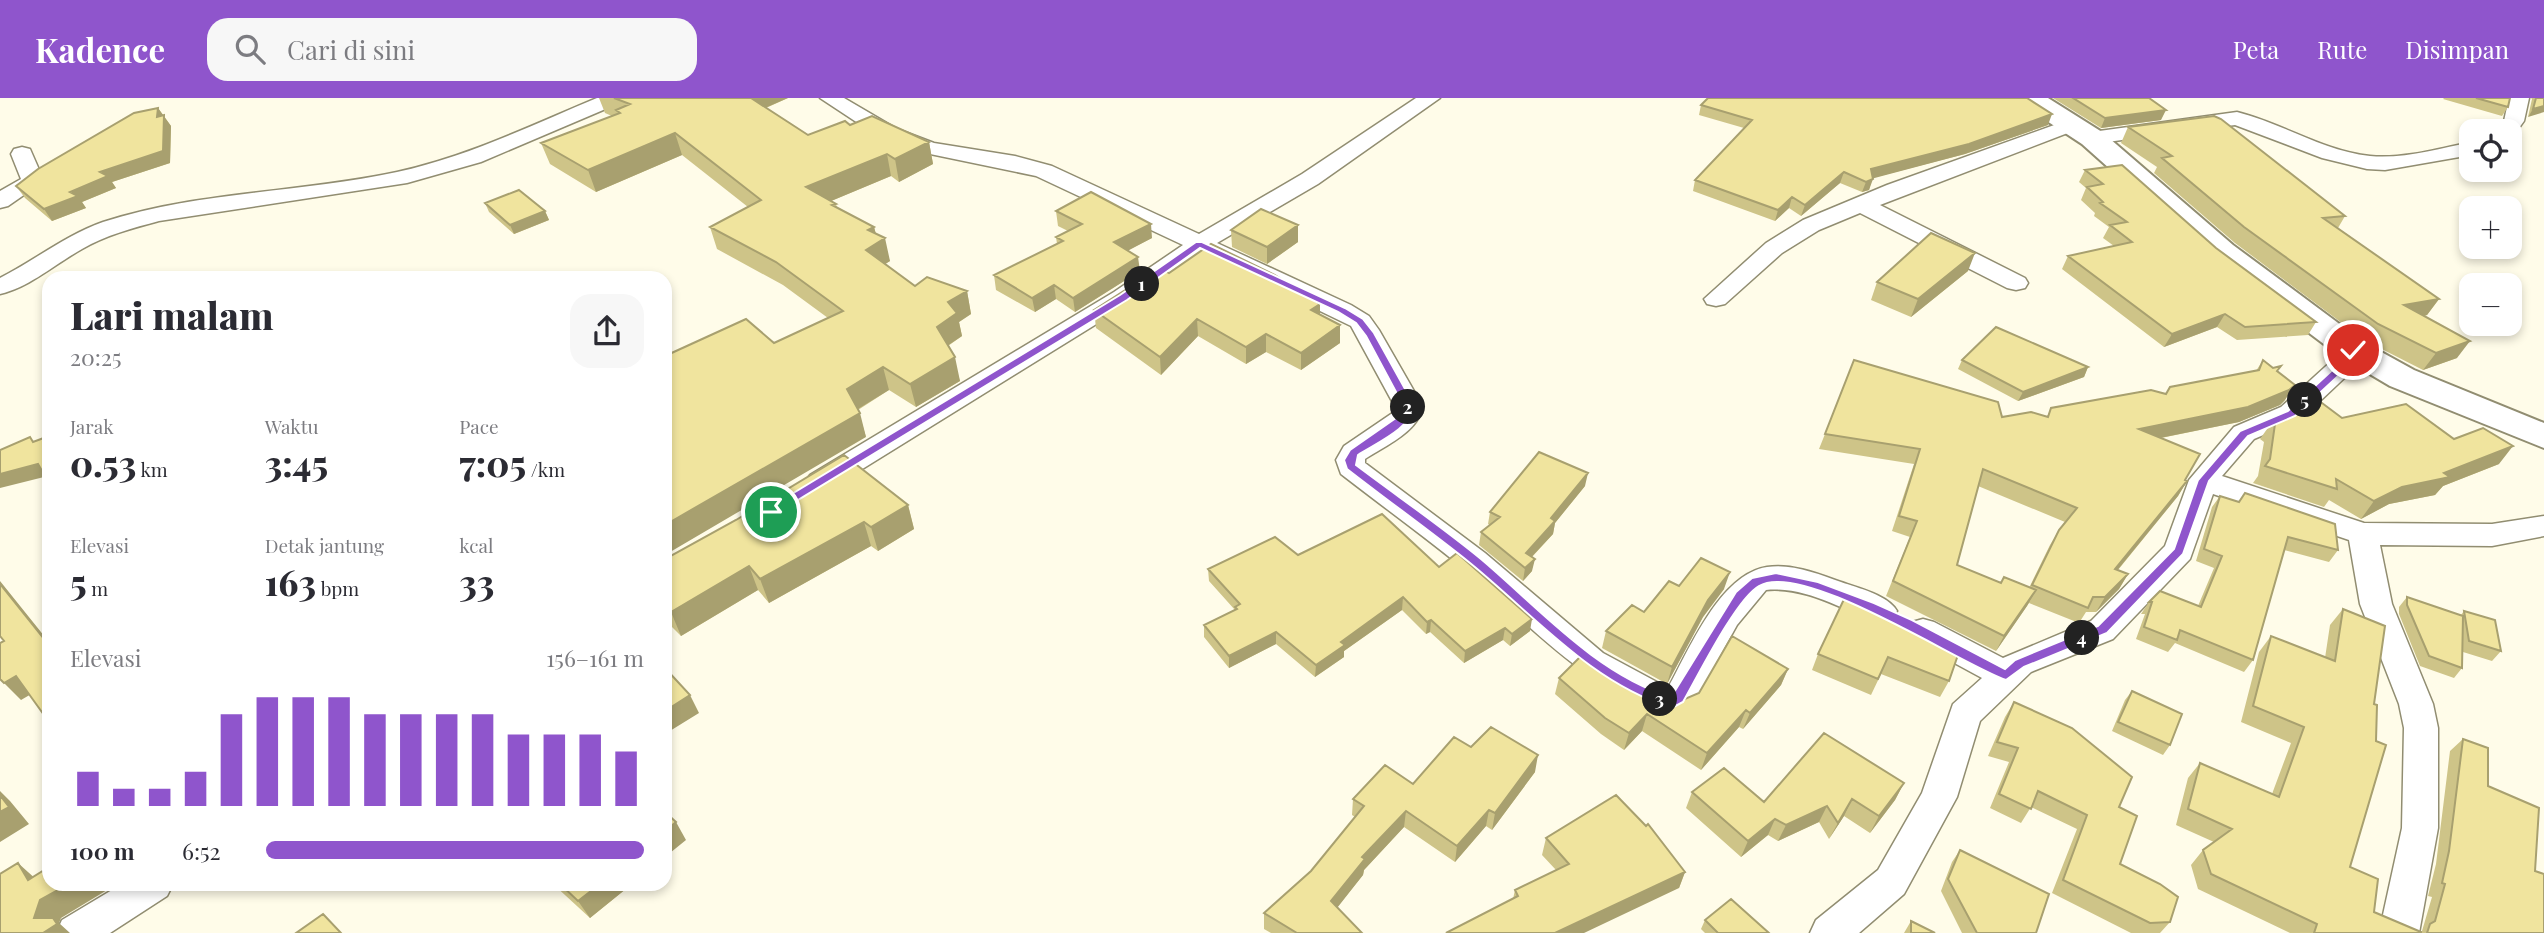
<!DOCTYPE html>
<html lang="id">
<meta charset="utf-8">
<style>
body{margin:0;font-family:"Playfair Display",serif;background:#f7f7f7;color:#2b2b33;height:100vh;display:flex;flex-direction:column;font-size:26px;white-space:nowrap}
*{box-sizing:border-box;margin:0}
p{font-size:23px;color:#7c7c81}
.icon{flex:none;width:38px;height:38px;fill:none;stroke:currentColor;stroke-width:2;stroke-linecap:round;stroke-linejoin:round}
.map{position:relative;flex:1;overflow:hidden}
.details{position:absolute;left:42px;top:173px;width:630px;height:620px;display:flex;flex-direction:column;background:#fff;border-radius:21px;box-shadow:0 4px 10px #0003}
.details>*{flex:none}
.controls{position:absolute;left:2459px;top:21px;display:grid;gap:14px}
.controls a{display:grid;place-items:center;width:63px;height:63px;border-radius:14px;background:#fff;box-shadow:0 4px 10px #0003;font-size:35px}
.pin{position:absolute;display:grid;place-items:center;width:60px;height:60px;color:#fff;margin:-30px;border:4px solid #fff;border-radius:50%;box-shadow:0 2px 7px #0007}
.km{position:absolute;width:35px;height:35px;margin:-18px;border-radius:50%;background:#222;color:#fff;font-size:19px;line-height:35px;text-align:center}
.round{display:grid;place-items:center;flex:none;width:74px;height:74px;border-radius:21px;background:#f7f7f7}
.summary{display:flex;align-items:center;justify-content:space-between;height:119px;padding:0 28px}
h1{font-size:38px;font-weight:800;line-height:52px}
.figures{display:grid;grid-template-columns:repeat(3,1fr);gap:10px;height:119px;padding:7px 28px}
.figures div{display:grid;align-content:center}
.figures b{font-size:35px;font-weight:800}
.figures small{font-size:19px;font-weight:400}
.figures p{font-size:19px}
.chart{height:196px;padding:14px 28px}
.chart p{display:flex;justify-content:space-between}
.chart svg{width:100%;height:126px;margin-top:7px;stroke:#8f55cc;stroke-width:6}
ul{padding:0 28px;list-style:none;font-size:23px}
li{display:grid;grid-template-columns:112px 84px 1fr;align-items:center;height:52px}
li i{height:18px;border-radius:9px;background:#8f55cc}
header{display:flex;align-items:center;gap:42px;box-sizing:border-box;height:98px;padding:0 35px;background:#8f55cc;color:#fff}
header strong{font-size:33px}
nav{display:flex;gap:38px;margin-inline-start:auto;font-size:24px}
.search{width:490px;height:63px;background:#f7f7f7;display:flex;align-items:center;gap:18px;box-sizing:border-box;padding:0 24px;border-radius:21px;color:#7c7c81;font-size:26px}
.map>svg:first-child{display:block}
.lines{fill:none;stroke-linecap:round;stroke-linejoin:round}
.street-casing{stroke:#918d71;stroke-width:3}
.primary-casing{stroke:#918d71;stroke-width:4}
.street{fill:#fff;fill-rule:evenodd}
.primary{fill:#fff;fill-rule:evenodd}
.wall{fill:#cec488;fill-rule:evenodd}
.shaded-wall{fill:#a8a06f}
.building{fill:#f0e49e;stroke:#a8a06f;stroke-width:2}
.route{fill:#8f55cc;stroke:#fff;stroke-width:2}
</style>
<header>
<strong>Kadence</strong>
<div class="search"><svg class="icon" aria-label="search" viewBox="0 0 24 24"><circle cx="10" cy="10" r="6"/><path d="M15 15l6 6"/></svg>Cari di sini</div>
<nav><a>Peta</a><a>Rute</a><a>Disimpan</a></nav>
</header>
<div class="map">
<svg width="2544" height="835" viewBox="0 0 2544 835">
<rect width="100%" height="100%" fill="#fffce9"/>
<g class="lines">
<defs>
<path id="street" d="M597,0H625L622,4L481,64L407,85L159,123C133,130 106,137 82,151C55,166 30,189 0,196V180C35,162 66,137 103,124C198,93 300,95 397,74C467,59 532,27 597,0Z
M820,0H844L897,31L934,45L1015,58L1052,68L1199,136L1302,76L1416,0H1440L1318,86L1217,145L1351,207L1369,218L1379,232L1422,307C1422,332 1383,349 1365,361V365L1485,455L1603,555L1668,590C1689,552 1720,476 1767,469C1791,465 1819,476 1841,484C1858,490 1888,497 1897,513L1892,521L1881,525C1843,513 1807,488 1766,492L1737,527L1691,610L1672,618C1583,590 1533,529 1464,471C1424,438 1382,408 1341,376L1336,362L1344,348L1394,314V307L1351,228L1202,156L1132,204L830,391L820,394L810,391L805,384L810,377L1114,194L1183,147L1036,78L906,51L870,33Z
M2509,0H2529L2524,23L2514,37L2510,39V33H2496L2504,23Z
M2237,14C2282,25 2323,53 2370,58C2403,61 2439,51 2471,44V57L2385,72L2367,71L2322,60L2235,27L2092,46L2084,45L2081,40L2084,35L2092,34Z
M2071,21L2078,23L2082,27L2078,31L1880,107L2025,180L2028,185L2025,190L2016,192L2007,190L1860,115L1819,132L1782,155L1725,206L1716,208L1707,206L1704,201L1766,145L1803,122L1887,87Z
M22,49L30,51L44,83L8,108L0,110V93L21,81L11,56L14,51Z
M2353,244L2362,246L2366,252L2355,270L2301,321L2254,341L2222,378L2364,425L2492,426L2544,418V438L2492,448L2380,447L2392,506L2433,606L2438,630V730L2419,835H2379L2402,730L2404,630L2399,606L2360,506L2349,442L2213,396L2190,461L2113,541L2031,574L1980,623L1957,699L1904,796L1859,835H1810L1816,822L1878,772L1922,695L1953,606L1982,580L1912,542L1907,533L1912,524L1923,521L1934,524L2003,560L2091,523L2165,448L2189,382L2234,329L2281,309L2336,259L2344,246Z
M122,786H173L167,798L110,835H56L62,822Z"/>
<path id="primary" d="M2017,0H2048L2102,34L2233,147L2365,245L2414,272L2544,325V350L2390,288L2341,259L2211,161L2082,46L2021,6Z"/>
</defs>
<use href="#street" class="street-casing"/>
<use href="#primary" class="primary-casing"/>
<use href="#street" class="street"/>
<use href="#primary" class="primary"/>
</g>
<path class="wall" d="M599,0H788L766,10L808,37L850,27L929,44L933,66L899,84L891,78L831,103L836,106L837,110L874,129L876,136L890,163L885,166L915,188L967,193L971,216L959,224L962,238L948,248L960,283L916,309L889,292L858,312L866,339L774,245L828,220L783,187L717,151L710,129L748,109L682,57L596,94L550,66L541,45L612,18L605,15Z
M2053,0H2149L2161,22L2101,30Z
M2444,0H2510L2508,9L2502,18L2443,1Z
M2531,0H2544L2528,19L2532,1Z
M1701,7L2048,27L1965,56L1872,80L1869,92L1862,94L1840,85L1801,118L1789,110L1775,123L1693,93L1695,82L1744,30L1699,17Z
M158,10L171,28L170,65L112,84L116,90L82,104L86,110L52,123L25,100L16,88Z
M2128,29L2345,118L2338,130L2439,201L2427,217L2424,218L2457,260L2423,272L2366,243L2235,145L2154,75L2157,69L2121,45Z
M2085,72L2216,150L2316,224L2308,237L2237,242L2217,229L2164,249L2062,171L2068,158L2114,148L2103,140L2109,129L2094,118L2095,115L2081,102L2086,90L2079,84Z
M485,105L545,113L549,122L514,136L489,114Z
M1056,113L1152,140L1128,152L1140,173L1075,214L1056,201L1035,214L996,192L994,177L1057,146L1056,139L1068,133L1058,128Z
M1231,132L1298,144L1267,166L1232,149Z
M1968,173L1911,219L1871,202L1877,184Z
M1169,175L1320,217L1340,227V245L1301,272L1266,254L1246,266L1198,238L1161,277L1096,230L1094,212Z
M1962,262L2088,269L2084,279L2018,303L1958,271Z
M2263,262L2278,273L2285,302L2280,307L2239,324L2161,340L2185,382L2187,383L2178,398L2118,472L2128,476L2119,491L2096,514H2086L2079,525L2029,505L1996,553L1886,498L1910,439L1892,433L1914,366L1819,351L1825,336L2002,319H2047L2051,310L2166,296L2256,273ZM1978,388L2065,424L2059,432L2050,447L2029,490L2001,485L1957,467Z
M2342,320L2454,341L2499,366L2443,388L2435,397L2389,406L2361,421L2329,402L2324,409L2253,385L2258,378L2264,344L2260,341L2272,324Z
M1585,388L1555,425L1553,436L1532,459V473L1523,483L1479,447L1481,434L1490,427L1488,426L1490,414Z
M2220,398L2338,452L2329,464L2284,452L2253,562L2244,574L2175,545L2168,554L2136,541L2145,516H2141L2149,504L2198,508L2214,470L2196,463L2212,409Z
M908,407L914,431L878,453L871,448L769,505L758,492L681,538L665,522V461Z
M1298,457L1439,469L1530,533L1510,548L1503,542L1464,565L1430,534L1426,536L1402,512L1344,553V559L1315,579L1276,546L1229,570L1204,539V527L1235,512L1209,483L1208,471Z
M1679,488L1724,491L1703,519L1667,586L1602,550L1606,533L1644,514Z
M2407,499L2461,517L2464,513L2501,553L2492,563L2463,554L2462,570L2454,580L2420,568L2399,516V509Z
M1874,507L1949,583L1940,599L1881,576L1871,597L1812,572L1818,556Z
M2343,511L2350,769L2374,814L2421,834L2422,833L2432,799L2428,798L2436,766L2450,653L2463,641L2488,688L2535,773L2544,835H2290L2198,791L2191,767L2203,752L2214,744L2176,727L2188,680L2200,665L2272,696L2291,645L2241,624L2259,554L2271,538L2325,560L2330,527Z
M1788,571L1781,587L1743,631L1739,629L1701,672L1642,633L1624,652L1601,636L1555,596L1559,580L1644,592L1678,604Z
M2132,593L2170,647L2163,657L2112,633L2125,602Z
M2014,604L2119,709L2120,766L2170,824L2160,835H2131L2052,795L2077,731L2031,709L2021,725L1990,710L2009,664L1988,658L2005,619Z
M1471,649L1535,674L1492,732L1486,728L1455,764L1404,729L1364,772L1363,777L1337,809L1362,835H1271L1264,831V815L1311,773L1355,719L1352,717L1353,701L1413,686Z
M1904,685L1895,702L1870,735L1844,718L1829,741L1819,724L1778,743L1768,737L1741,759L1686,710L1692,694L1764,704Z
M1546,740L1685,774L1679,790L1513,801L1515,792L1556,772L1542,757Z
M1960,752L2036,835H1962L1941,793L1952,764Z
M553,786H632L590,820Z
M1705,822L1769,835H1705L1701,831Z
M1911,823L1935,835H1904Z"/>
<path class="shaded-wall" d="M745,0H788L749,17Z
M2544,8V14L2528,19L2533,11Z
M158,10L171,28L170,65L112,84L116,90L82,104L86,110L52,123L44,111L100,74L157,19Z
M2166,12L2161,22L2101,30L2105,20Z
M2052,16L2048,27L1965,56L1867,82L1871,71Z
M675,35L682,57L596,94L588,72Z
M929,44L933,66L899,84L895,61Z
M887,56L891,78L812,111L806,89Z
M1844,74L1840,85L1801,118L1805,107Z
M1873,81L1869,92L1862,94L1866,84Z
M1792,99L1789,110L1775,123L1778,112Z
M545,113L549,122L514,136L510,127Z
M1151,126L1152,140L1116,159L1114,144Z
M1298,127V144L1267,166V149Z
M874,129L878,144L885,140L890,163L871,175L866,152L868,132Z
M1975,155L1968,173L1911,219L1918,201Z
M1138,159L1140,173L1075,214L1073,200Z
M1054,187L1056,201L1035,214L1032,200Z
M967,193L971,216L959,224L962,238L941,252L937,229L948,204Z
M2439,201L2427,217L2392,224L2404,207Z
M1320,206V223L1311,212Z
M2225,216L2217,229L2164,249L2172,236Z
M1197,221L1198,238L1161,277L1160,259Z
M1340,227V245L1301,272V255Z
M1266,236V254L1246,266V249Z
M2470,243L2457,260L2423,272L2436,255Z
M955,259L960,283L916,309L910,286Z
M883,269L889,292L853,314L847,291Z
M2088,269L2084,279L2018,303L2023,294Z
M2295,287L2285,302L2280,307L2239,324L2130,346L2139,331Z
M860,315L866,339L665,457V427Z
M2513,348L2499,366L2443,388L2435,397L2389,406L2361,421L2374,403L2402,389L2444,375Z
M38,366L48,378L0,390V376Z
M1588,375L1585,388L1555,425L1553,436L1523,468L1526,455L1551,420Z
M2187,383L2178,398L2106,486L2115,471Z
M908,407L914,431L878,453L871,429Z
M864,424L871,448L769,505L760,481Z
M1535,461L1532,473L1523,483L1525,470Z
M749,468L758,492L681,538L671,514Z
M1730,474L1724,491L1703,519L1667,586L1672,569L1708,502Z
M2128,476L2119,491L2096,514L2105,499Z
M0,483L49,544V547L0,486Z
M2036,492L2027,508L1996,553L2004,538Z
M1403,499L1402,512L1344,553V559L1315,579L1316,567L1341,544Z
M1532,521L1530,533L1510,548L1512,536Z
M1431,522L1430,534L1426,536L1427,524Z
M1505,530L1503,542L1464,565L1465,553Z
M1276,534V546L1229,570V558Z
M1788,571L1781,587L1743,631L1750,615Z
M16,578L33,595L21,602L4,585Z
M690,597L699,615L665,636V613Z
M1746,612L1739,629L1701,672L1707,655Z
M1647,616L1642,633L1624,652L1629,635Z
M1538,657L1535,674L1492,732L1495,715Z
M1904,685L1895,702L1870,735L1879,718Z
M0,693L10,703L29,726L0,744Z
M1852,701L1844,718L1829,741L1838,725Z
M1827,708L1819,724L1778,743L1786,727Z
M1489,712L1486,728L1455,764L1457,748Z
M1406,713L1404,729L1364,772L1363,777L1330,819L1331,803L1362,759Z
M1775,721L1768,737L1741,759L1748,743Z
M676,724L686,742L665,759V733Z
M18,765L38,783L69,786H117L61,820L59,825L70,835H43L34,820L28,782Z
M1685,774L1679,790L1584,835H1555Z
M600,786H632L590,820L578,803Z"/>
<path class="building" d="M614,0H751L808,37L845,23L850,27L872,18L929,44L895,61L887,56L806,89L836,106L832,107L874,129L868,132L885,140L866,152L915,188L927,179L967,193L948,204L957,215L937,229L955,259L910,286L883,269L847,291L860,315L665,427V258L746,221L774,245L843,213L776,164L710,129L761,102L675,35L588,72L541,45L620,15L616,12L630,6Z
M1708,0H2027L2052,16L1969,46L1871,71L1873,81L1866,84L1844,74L1805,107L1792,99L1778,112L1695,82L1752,22L1701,7Z
M2073,0H2149L2166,12L2105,20Z
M2476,0H2510L2508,9Z
M2536,0H2544V8L2533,11Z
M158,10L157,19L164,17L163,53L100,74L108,78L70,94L78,98L44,111L16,88L38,71L134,15Z
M2214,18L2221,21L2345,118L2323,120L2439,201L2404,207L2470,243L2436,255L2378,226L2244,129L2162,60L2172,58L2128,29Z
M2122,67L2216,150L2316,224L2245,229L2225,216L2172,236L2068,158L2132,144L2110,127L2127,124L2100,105L2103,104L2087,89L2103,86L2085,72Z
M519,92L545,113L510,127L485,105Z
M1091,94L1151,126L1114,144L1138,159L1073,200L1054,187L1032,200L994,177L1063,143L1056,139L1082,126L1056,113Z
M1261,111L1298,127L1267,149L1231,132Z
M1931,135L1975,155L1918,201L1877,184Z
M1211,146L1275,177L1320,206L1311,212L1340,227L1301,255L1266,236L1246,249L1197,221L1160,259L1094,212L1160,170L1169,175Z
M1996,229L2088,269L2023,294L1962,262Z
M1854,262L1998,304L2002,319L2031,314L2048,319L2051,310L2151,292L2166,296L2170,289L2259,272L2263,262L2273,270L2281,268L2277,273L2295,287L2289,292L2248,309L2139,331L2200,356L2185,382L2187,383L2115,471L2128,476L2105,499H2093L2088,510L2032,487L2059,432L2077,410L1983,371L1957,467L2001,485L2004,479L2036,492L2004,538L1893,483L1917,423L1899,418L1920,351L1825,336Z
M2318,302L2342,320L2406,306L2454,341L2483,330L2513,348L2444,375L2450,379L2402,389L2374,403L2336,381L2337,391L2265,368L2270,361L2275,326L2272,324Z
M49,338V385L38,366L0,376V352L30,339L33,344Z
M1539,354L1588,375L1551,420L1555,423L1526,455L1535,461L1525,470L1481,434L1500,419L1490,414Z
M844,357L908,407L871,429L864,424L760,481L749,468L671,514L665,509V461L736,422Z
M2245,395L2335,426L2338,452L2288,439L2253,562L2180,532L2177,542L2144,529L2152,504H2149L2160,493L2201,509L2222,458L2204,451L2220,398L2239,404Z
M1382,416L1439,469L1457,455L1532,521L1512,536L1505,530L1465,553L1431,522L1427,524L1403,499L1341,544L1345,547L1316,567L1276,534L1229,558L1204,527L1237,511L1235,509L1240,506L1208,471L1275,439L1298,457Z
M1701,460L1730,474L1708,502L1672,569L1606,533L1632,507L1644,514L1669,483L1679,488Z
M0,486L49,547V624L16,578L4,585L0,581V545L4,543L0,538Z
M1846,497L1874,507L1960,551L1949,583L1888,559L1878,581L1818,556Z
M2407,499L2463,518L2462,570L2429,558L2407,507Z
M2343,511L2385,528L2374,606L2377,607L2376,643L2386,647L2350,769L2378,781L2374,814L2421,834V835H2314L2317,826L2211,776L2203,752L2232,731L2188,711L2200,665L2279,699L2304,629L2253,608L2271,538L2335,563Z
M2464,513L2495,522L2501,553L2469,543Z
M1732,538L1788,571L1750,615L1746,612L1707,655L1647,616L1629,635L1605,620L1559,580L1583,556L1644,592L1678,604L1699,595Z
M665,570L690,597L665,613Z
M2132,593L2182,616L2170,647L2118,624Z
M2014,604L2072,630L2132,679L2119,709L2137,718L2120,766L2160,786L2178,799L2170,824L2150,825L2063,782L2087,717L2038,693L2031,711L1999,696L2018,650L1997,644Z
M1491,629L1538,657L1495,715L1489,712L1457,748L1406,713L1362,759L1365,761L1331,803L1362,835H1297L1264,815L1311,773L1364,708L1353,701L1385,667L1413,686L1454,639L1471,649Z
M1824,635L1904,685L1879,718L1852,701L1838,725L1827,708L1786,727L1775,721L1748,743L1692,694L1724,670L1764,704Z
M2463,641L2488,650V688L2539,710L2535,773L2544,776V835H2427L2430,826L2435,823L2445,786L2442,785L2449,753Z
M0,697L9,709L0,714Z
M1616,697L1646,728L1648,726L1685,774L1555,835H1446L1518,798L1515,792L1569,766L1546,740Z
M665,714L676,724L665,733Z
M1960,752L2049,796L2036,835H1977L1948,781Z
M18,765L28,782L49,769V786H69L40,802L34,820H53L57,826L43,835H0V776Z
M560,786H600L578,803Z
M1731,801L1769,835H1718L1705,822Z
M323,816L341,835H296Z
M1911,823L1935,835H1911Z"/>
<path class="route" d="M1196,144H1202L1345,210L1363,221L1374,235L1414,307C1414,329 1375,346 1358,357L1356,367C1397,398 1441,428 1481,461C1539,510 1596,576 1671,599L1736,494L1752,480L1776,475L1818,484L1874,505L1912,522L2005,571L2015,562L2098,528L2174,451L2198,382L2240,333L2288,313L2342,263L2350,250L2358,252L2350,267L2295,318L2248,338L2209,383L2183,456L2107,535L2024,569L2006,582C1960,566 1803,462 1759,488C1736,501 1698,578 1683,604L1672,610C1591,585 1535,518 1470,465C1430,433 1388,403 1347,371L1344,362L1350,352L1403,315V307L1366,238L1356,225L1338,214L1200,150L1127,202L775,416H767V411L1120,197Z"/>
</svg>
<div class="controls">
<a><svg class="icon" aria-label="locate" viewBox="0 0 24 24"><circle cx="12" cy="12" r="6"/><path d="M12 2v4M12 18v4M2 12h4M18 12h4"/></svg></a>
<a>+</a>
<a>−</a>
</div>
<div class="pin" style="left:771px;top:414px;background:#1e9e55"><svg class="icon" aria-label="arrive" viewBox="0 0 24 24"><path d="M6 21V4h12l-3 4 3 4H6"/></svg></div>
<div class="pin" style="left:2353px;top:252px;background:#d93025"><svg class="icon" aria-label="check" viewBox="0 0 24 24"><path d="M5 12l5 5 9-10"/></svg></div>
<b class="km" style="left:1142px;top:186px">1</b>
<b class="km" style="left:1408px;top:309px">2</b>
<b class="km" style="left:1660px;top:601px">3</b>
<b class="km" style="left:2082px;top:540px">4</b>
<b class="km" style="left:2305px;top:302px">5</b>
<section class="details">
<div class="summary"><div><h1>Lari malam</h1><p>20:25</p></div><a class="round"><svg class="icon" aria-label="share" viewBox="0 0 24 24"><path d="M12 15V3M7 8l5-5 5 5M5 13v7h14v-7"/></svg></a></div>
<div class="figures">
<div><p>Jarak</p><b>0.53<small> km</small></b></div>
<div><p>Waktu</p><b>3:45</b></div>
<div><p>Pace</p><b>7:05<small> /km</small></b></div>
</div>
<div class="figures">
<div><p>Elevasi</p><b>5<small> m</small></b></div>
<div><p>Detak jantung</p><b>163<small> bpm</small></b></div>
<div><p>kcal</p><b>33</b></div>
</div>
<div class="chart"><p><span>Elevasi</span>156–161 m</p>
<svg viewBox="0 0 160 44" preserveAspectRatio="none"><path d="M5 44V32M15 44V38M25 44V38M35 44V32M45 44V12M55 44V6M65 44V6M75 44V6M85 44V12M95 44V12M105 44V12M115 44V12M125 44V19M135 44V19M145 44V19M155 44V25"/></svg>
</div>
<ul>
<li><b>100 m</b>6:52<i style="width:100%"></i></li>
</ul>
</section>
</div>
